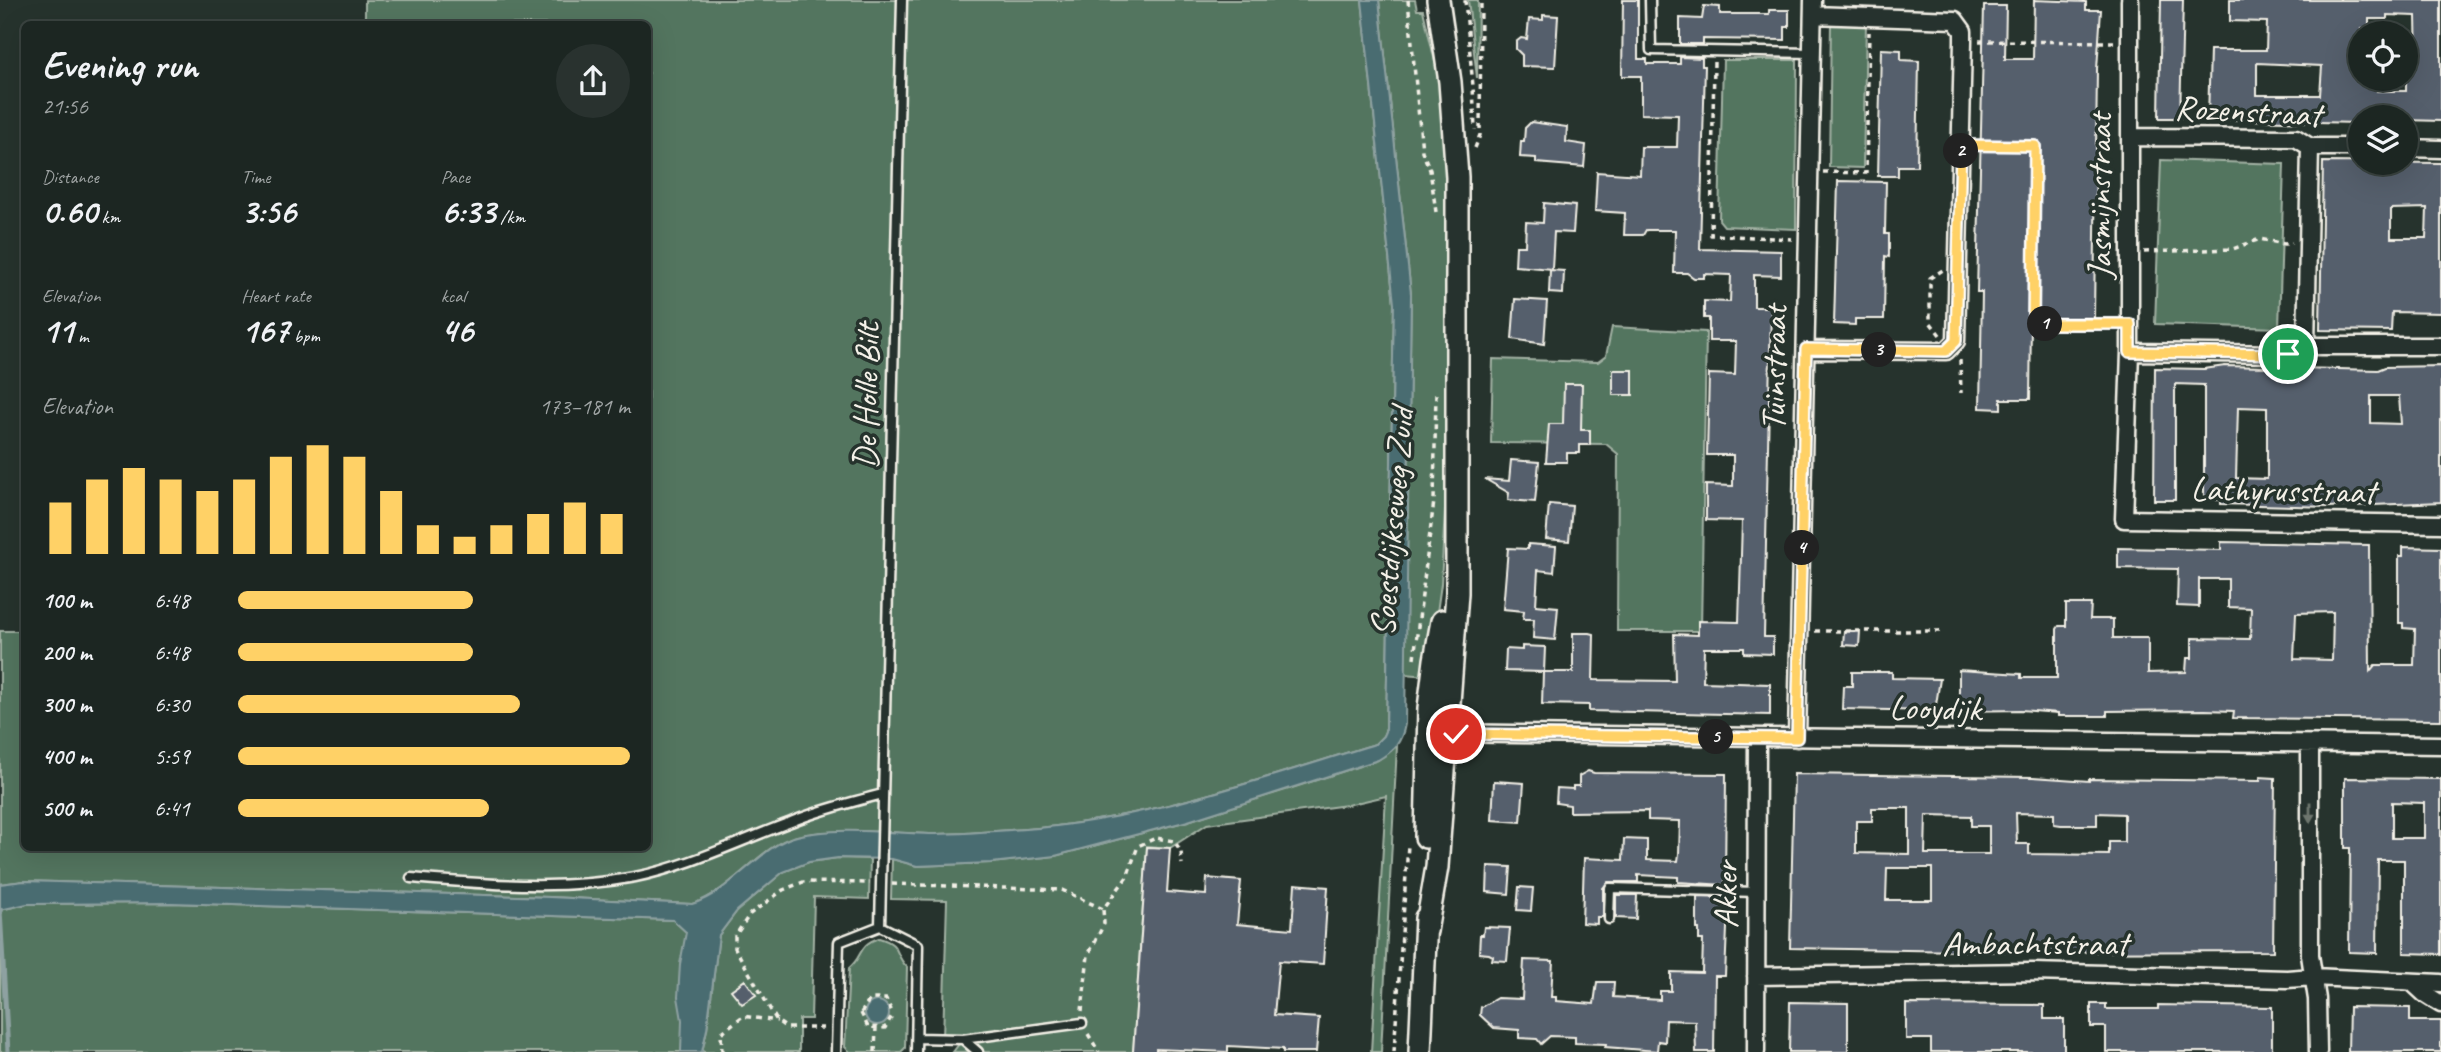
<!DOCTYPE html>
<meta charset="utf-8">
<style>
body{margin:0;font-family:Caveat,sans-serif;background:#29322f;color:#f1f3f6;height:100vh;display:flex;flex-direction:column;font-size:26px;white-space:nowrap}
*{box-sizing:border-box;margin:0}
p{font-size:23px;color:#a0a5a5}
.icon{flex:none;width:38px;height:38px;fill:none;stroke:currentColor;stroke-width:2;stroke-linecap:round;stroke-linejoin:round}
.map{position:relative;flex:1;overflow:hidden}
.sheet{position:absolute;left:21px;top:21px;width:630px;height:830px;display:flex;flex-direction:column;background:#1c2622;border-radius:10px;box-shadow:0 7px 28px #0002,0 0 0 2px #3a4340}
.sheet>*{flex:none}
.controls{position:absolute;left:2348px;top:21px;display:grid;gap:14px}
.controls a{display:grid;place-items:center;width:70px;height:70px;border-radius:50%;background:#1c2622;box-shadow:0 7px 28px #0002,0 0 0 2px #3a4340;font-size:35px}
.pin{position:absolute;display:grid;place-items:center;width:60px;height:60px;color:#fff;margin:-30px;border:4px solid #fff;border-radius:50%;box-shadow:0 2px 7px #0007}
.km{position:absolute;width:35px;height:35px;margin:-18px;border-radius:50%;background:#222;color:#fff;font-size:19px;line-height:35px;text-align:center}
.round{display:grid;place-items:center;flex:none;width:74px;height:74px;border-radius:37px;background:#29322f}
.head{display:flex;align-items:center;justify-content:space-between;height:119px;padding:0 21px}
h1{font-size:38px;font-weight:700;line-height:52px}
.metrics{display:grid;grid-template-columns:repeat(3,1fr);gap:10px;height:119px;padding:7px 21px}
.metrics div{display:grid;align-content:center}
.metrics b{font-size:35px;font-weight:700}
.metrics small{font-size:19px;font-weight:400}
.metrics p{font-size:19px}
.chart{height:196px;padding:14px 21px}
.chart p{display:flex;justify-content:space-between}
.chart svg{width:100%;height:126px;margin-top:7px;stroke:#ffd166;stroke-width:6}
ul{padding:0 21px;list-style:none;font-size:23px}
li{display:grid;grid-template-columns:112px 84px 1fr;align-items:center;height:52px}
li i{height:18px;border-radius:9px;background:#ffd166}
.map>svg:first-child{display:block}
.green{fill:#52745f;stroke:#a3b2a4;stroke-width:2}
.water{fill:#4a6c71;stroke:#8ea1a1;stroke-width:2}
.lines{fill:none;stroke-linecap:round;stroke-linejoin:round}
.stream{stroke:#8ea1a1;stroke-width:5}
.building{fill:#545e6c;stroke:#f4f1e8;stroke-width:2;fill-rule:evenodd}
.lane-casing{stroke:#f4f1e8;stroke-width:13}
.street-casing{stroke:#f4f1e8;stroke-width:21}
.secondary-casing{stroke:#f4f1e8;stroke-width:26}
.path{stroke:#f4f1e8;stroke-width:3.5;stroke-dasharray:5 5;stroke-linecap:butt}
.lane{stroke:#26332d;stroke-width:8}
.street{stroke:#26332d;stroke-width:16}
.secondary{stroke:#26332d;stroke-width:21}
.oneway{fill:#6e766e}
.route-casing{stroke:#fff;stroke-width:14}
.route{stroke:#ffd166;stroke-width:9}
.labels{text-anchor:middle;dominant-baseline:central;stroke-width:7;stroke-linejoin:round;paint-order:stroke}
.street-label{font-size:35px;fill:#f4f1e8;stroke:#26332d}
</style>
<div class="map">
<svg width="2441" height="1052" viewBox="0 0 2441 1052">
<rect width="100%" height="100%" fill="#26332d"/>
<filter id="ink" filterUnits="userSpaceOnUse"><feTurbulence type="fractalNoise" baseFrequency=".0143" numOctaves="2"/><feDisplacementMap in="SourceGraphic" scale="14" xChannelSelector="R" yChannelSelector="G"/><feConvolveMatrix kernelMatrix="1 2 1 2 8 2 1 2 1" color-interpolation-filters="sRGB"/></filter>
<g filter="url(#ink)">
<path class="green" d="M365,0H1362L1394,304L1386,729L1383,736L1375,744C1260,779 1145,820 1025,829C994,831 961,834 930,834C891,833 834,827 797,836C761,844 732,892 692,904L550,897L24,881L0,884V631H24V847H648V24H365Z
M1379,0H1415L1417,10H1423L1439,79L1445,159L1449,364L1446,490L1441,584L1428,676L1405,674L1411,294Z
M1468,0H1478L1477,78Z
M1831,22H1866L1863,168L1829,167Z
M1723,60H1797L1796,229L1724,226L1719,220Z
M2161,160L2284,164L2279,328L2155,324Z
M1612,327L1706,332L1701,631H1617L1618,454L1606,444L1491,443L1493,359L1598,362L1606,356Z
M1397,746L1381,1052H1371L1386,796L1347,805L1207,824L1170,848L1147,846L1133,1052H953L962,1040L943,1039L947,900L891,899L892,859L917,866L991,863L1055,856L1188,821L1292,788L1378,760Z
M838,858L870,859L869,899L814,897L811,1019H799V1052H702L707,1029L719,935L737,911L783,872L809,862Z
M172,903L673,920L686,932L696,1052H0V952L2,951L0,910L27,904Z
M879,938C903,945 893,954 907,967L905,1048L901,1052H850L845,1047L849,968C864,956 857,945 879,938Z"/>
<path class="water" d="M1362,0H1379L1411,294L1405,724C1402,742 1394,751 1378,760L1188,821L1055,856L991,863L917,866L892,859L838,858L809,862L783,872L737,911L719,935L707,1029L702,1052H681L682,1020L678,997L680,964L686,932L673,920L172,903L27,904L0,910V884L24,881L550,897L692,904C732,892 762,844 797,836C836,826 890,833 930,834C961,834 994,831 1025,829C1145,820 1260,779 1375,744L1383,736L1386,729L1394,304Z
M865 1013a12 12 0 1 1 24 0a12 12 0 1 1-24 0Z"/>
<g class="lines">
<path class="stream" d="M0,910L8,1052"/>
</g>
<path class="building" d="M1623,0H1638V59H1647V64H1680V57L1702,58V66H1705L1700,249L1781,251V276L1754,275V307H1771L1764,637H1773V654L1744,653V648H1704L1703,682L1770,684V715L1589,711V705L1542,704L1543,672L1505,671L1506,649L1522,650V646L1545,647L1544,672H1573V633H1590L1594,634L1593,680L1675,681L1674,634L1698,635V621L1739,622L1742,521L1706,520V485L1733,486V455H1707L1709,374L1735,375L1736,341H1709V318H1704V301L1730,302L1731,275L1704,274V278H1694L1687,273H1674L1675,230H1646L1643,235H1624L1625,213L1595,211L1597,172L1640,175L1641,147H1677L1678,115L1641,114V76H1622Z
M2034,0L2086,2V10H2101L2097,69L2094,318H2055V321H2031L2030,399H2001V409L1980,408L1982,292H1977L1984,6H2006L2005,59H2033Z
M2161,0H2183L2180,118H2159Z
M2230,0H2441V121L2406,120V117H2361V121L2357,123L2208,119L2210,50H2266L2267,22L2230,21ZM2387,15L2416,16L2417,58H2406V91H2377L2378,84L2361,83V29H2369V19H2387ZM2257,63L2322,66L2320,95H2257Z
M1704,6L1720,7V14H1769V10H1789V27H1785V40L1703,39V44H1680V18L1702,19Z
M1543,15L1558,16L1555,67L1522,66V55L1516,49V42L1521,38L1527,39L1529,19L1543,20Z
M1881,49L1901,50V60L1919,61L1917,166H1898V176H1878Z
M1531,122L1567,127L1566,142L1586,145L1584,167L1536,163V158L1520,157L1521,141H1524L1525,128Z
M2323,162L2441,163V313L2392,312L2391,331L2320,330ZM2427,208L2426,238H2391V209Z
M1838,181L1886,182L1885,234H1889V257L1885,256L1884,319H1855V325L1834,324Z
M1544,203L1575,206L1573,233L1554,232L1552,269L1515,266L1516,246H1525L1526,222L1543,223Z
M1550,270L1564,271L1563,294L1549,293Z
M1515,299L1547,301L1544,344L1512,339Z
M2225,366L2378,370L2385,367L2441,366V502L2328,507L2221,504V500H2204V385L2175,384V500H2154L2155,368L2204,369ZM2371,396H2399L2401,424L2371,423ZM2238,407L2267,408V479L2236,478Z
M1613,370H1633V395H1613Z
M1564,384H1582L1581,430H1590V445H1580V453H1567V462H1546L1549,424H1563Z
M1511,460L1539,462L1535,502L1508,500L1509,493L1485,479L1509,481Z
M1549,504L1572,506L1569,541L1546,539Z
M2221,542L2369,545L2370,671L2375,665H2414L2415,629L2403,628V623H2399V556H2403V547L2441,548V720L2233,718L2234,711L2205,710L2107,711V716H2058V713L2021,710L1959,711V670L2021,674V678H2057V629L2059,626H2066V604H2091L2090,619H2113V638H2148V673L2186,672L2187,658H2192V638L2250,639L2251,608L2228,607V579H2199V607L2177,606L2178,569L2118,568V548L2221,550ZM2333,612L2332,660L2294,659L2296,613Z
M1528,544L1556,546L1554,572L1538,570L1536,605L1558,607L1555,640L1533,638L1534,619H1523L1524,611L1503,609L1508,548L1528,549Z
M1844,631H1860L1859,646L1843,645Z
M1852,672H1892V678L1940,679L1935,711L1842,709L1843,686H1852Z
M1588,771L1594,773L1726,774L1725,885L1678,882V877L1638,875V882H1608L1603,888V917H1597V924L1582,923L1584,858L1623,860L1624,839L1647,840V860L1678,861L1679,854L1680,821L1648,820V811L1570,812V805L1556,803L1557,788L1573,789V786H1579V776Z
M1794,774L2033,777L2089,781V779L2260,781V777L2275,778L2273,951L2023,952L1790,948ZM1872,808H1909V854L1856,853V821H1872ZM2016,813L2054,814V824L2061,825H2097V813L2124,814V842H2109V855L2029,854V844H2017ZM1926,815L1971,816V826H1989V854H1925ZM1887,868H1932V900H1886Z
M2345,778L2441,779V954L2404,953V860H2378L2377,953L2349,952L2350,848H2345ZM2392,802L2424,803V838H2392Z
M1494,781L1524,783L1521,822L1492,820Z
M1147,847L1170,848L1167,892L1206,895L1207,878L1241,881L1237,924L1292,929L1295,884L1328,887L1323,964L1279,961L1274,1015L1319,1018L1316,1052H1283V1049L1228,1046V1052L1156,1049V1052H1133Z
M1488,866L1511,867L1509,894L1487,892Z
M1519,887L1533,888L1531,911L1517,910Z
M1616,895H1637L1636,919L1616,918Z
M1697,897L1725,898V904H1728L1725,976H1715L1714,1052H1696L1695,1021L1666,1020L1665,1042L1658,1041L1657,1051L1605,1047L1606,1044L1575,1043V1037L1550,1036L1541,1044L1537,1039L1519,1038V1030L1494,1028L1480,1015L1481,1007L1497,998L1522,999L1524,960L1553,961L1551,997H1556V1001L1594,1004L1597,982H1614L1613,997L1660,1000V991H1671V972L1702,973L1703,940H1699V929H1697Z
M1484,927L1510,928L1507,961L1492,960L1493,956L1489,954L1479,953L1480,935H1483Z
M745,980L756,995L742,1004L731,990Z
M1790,1002L1848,1003V1052H1789Z
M1906,1004L2044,1005V1019H2064V1052H1931V1039H1906Z
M2091,1004H2106V1009H2158V1005L2272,1007V1052H2106V1027H2091Z
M2349,1007L2410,1008V1021H2441V1052H2348Z"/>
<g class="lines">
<defs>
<path id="lane" d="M1650,0L1651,50L1813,53
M411,878C485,884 561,891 635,877C689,866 739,841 791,822C820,810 852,802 883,794
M1609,919L1610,888L1757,892
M880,926L902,0
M917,1038L963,1039L978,1052
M963,1039L1082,1023
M836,1052L839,942L880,926L918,945L916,1052"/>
<path id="street" d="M2130,0V352L2124,519L2441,524
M2131,137L2296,138L2310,147H2361
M2406,148L2441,149
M2306,346L2310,147
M1806,350L1946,351L1956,341L1963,41V31L1955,20L1813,15
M2130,352L2288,354L2306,346H2441
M1436,733L2441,745
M1797,738L1813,0
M2310,744V955L2317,999L2318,1052
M1756,976L2033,972L2287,979L2313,977L2441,983
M2412,982L2425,994L2441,1004
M1756,1052L1757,738"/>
<path id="secondary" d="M1426,837L1429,708L1435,660L1442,621
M1426,931L1437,867L1457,593V177L1450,82L1438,0
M1420,1052L1426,918"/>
</defs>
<use href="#lane" class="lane-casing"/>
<use href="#street" class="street-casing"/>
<use href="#secondary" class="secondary-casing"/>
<path class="path" d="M1408,0L1422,151L1430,170L1436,212
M1465,0L1473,86L1475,130
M1979,41L2115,42
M1714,62L1711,235L1792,239
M1976,145L2035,146L2033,324H2114
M1475,148L1480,135L1481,0
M1823,172L1866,173L1869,32
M2144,252L2233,249L2260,239L2284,244L2292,243
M1940,335L1930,322V278L1943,270
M1960,360L1961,393
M1815,631H1942
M1414,658L1434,501L1436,391
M892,884L1062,890L1103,909L1127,877L1138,846L1156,838L1174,841L1181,851L1182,864
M1082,1011L1088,955L1104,924L1103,909
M861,1013L870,999H886L893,1014
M861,1013L868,1027L885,1028L893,1014
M823,1028H787L777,1021L735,948V936L750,914L783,890L803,882L870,883
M1088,1034L1099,1052
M722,1052L721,1033L743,1016L777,1021
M875,1052L876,1027
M1394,1052L1408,845"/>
<use href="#lane" class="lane"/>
<use href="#street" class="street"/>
<use href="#secondary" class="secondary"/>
</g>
<defs><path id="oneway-solid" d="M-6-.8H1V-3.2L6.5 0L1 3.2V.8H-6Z" transform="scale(1.75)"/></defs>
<use class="oneway" href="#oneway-solid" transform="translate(2310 812) rotate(90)"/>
</g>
<g class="lines" filter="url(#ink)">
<defs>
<path id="route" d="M1456,734L1797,738L1806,349L1946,351L1956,341L1961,145L2035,146L2033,324H2130V352L2288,354"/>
</defs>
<use href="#route" class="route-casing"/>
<use href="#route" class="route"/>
</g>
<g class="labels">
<g class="street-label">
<text transform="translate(2248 111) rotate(3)">Rozenstraat</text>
<text transform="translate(2099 196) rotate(-90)">Jasmijnstraat</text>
<text transform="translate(1774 368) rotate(-89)">Tuinstraat</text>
<text transform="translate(866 396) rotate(-89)">De Holle Bilt</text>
<text transform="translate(2283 490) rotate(1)">Lathyrusstraat</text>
<text transform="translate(1392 522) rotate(-85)">Soestdijkseweg Zuid</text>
<text transform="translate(1935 708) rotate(1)">Looydijk</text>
<text transform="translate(1725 895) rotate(-90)">Akker</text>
<text x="2035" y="943">Ambachtstraat</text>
</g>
</g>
</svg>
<div class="controls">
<a><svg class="icon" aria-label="locate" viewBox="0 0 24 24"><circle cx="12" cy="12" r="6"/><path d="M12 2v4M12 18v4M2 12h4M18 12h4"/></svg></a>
<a><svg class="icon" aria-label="layers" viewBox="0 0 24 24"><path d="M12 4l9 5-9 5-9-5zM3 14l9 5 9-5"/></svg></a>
</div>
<div class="pin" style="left:2288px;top:354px;background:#1e9e55"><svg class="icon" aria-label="arrive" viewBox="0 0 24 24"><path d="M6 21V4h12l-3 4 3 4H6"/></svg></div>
<div class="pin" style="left:1456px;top:734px;background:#d93025"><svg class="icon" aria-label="check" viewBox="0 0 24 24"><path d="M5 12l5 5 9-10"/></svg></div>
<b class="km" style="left:2045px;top:324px">1</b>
<b class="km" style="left:1961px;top:151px">2</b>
<b class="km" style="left:1879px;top:350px">3</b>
<b class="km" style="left:1802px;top:548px">4</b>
<b class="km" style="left:1716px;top:737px">5</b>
<section class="sheet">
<div class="head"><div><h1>Evening run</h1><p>21:56</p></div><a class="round"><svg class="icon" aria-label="share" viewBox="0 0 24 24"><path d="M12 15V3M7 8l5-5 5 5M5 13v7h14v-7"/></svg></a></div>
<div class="metrics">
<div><p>Distance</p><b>0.60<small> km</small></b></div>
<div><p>Time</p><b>3:56</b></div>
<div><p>Pace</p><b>6:33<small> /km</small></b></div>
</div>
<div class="metrics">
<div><p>Elevation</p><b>11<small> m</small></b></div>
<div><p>Heart rate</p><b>167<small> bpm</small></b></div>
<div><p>kcal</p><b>46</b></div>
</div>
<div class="chart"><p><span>Elevation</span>173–181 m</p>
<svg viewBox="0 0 160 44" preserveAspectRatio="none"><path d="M5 44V26M15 44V18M25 44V14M35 44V18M45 44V22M55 44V18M65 44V10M75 44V6M85 44V10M95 44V22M105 44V34M115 44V38M125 44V34M135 44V30M145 44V26M155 44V30"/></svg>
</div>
<ul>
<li><b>100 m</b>6:48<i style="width:60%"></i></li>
<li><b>200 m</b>6:48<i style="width:60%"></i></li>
<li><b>300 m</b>6:30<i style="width:72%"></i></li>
<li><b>400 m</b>5:59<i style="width:100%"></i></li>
<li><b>500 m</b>6:41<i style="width:64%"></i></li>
</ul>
</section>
</div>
